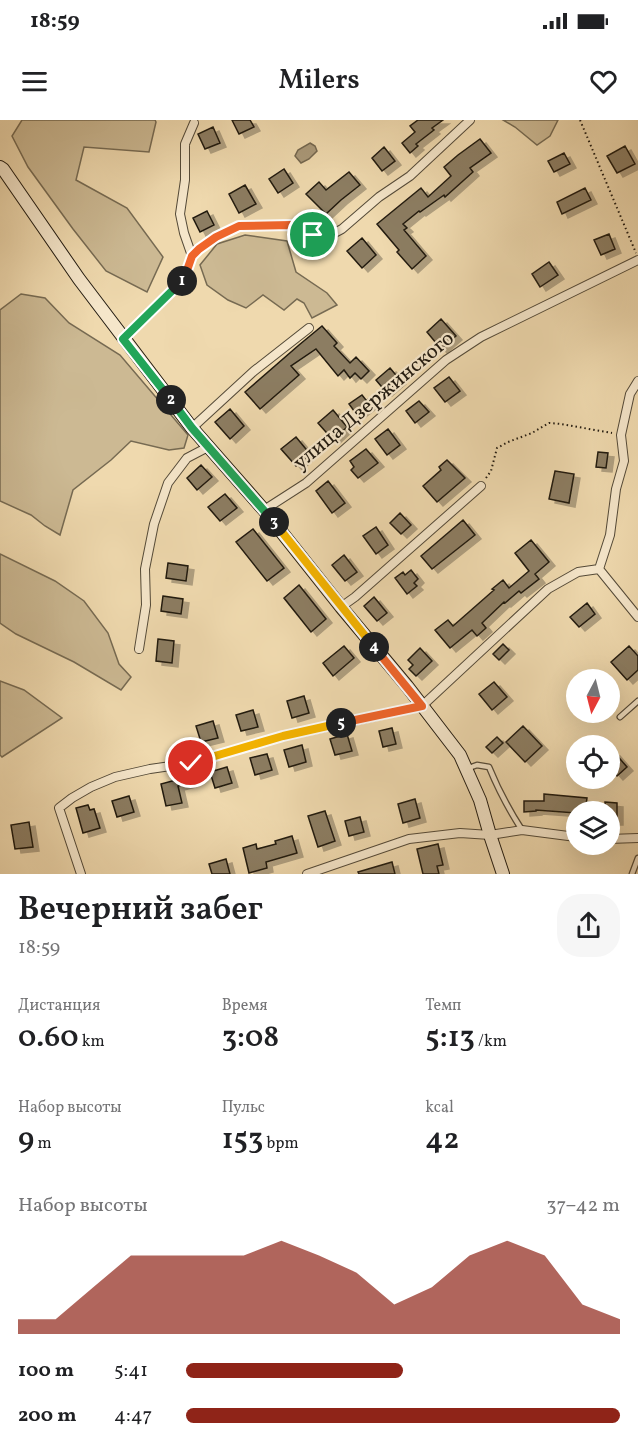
<!DOCTYPE html>
<html lang="ru">
<meta charset="utf-8">
<style>
body{margin:0;font-family:Vollkorn,serif;background:#f6f6f6;color:#202124;height:100vh;display:flex;flex-direction:column;font-size:22px;white-space:nowrap}
*{box-sizing:border-box;margin:0}
p{font-size:20px;color:#757577}
.icon{flex:none;width:33px;height:33px;fill:none;stroke:currentColor;stroke-width:2;stroke-linecap:round;stroke-linejoin:round}
.map{position:relative;height:754px;overflow:hidden}
.side{display:flex;flex-direction:column;background:#fff;flex:1}
.side>*{flex:none}
.needle{width:39px;rotate:187deg}
.buttons{position:absolute;left:566px;top:549px;display:grid;gap:12px}
.buttons a{display:grid;place-items:center;width:54px;height:54px;border-radius:50%;background:#fff;box-shadow:0 6px 24px #0002;font-size:30px}
.pin{position:absolute;display:grid;place-items:center;width:51px;height:51px;color:#fff;margin:-26px;border:3px solid #fff;border-radius:50%;box-shadow:0 2px 6px #0007}
.km{position:absolute;width:30px;height:30px;margin:-15px;border-radius:50%;background:#222;color:#fff;font-size:16px;line-height:30px;text-align:center}
.round{display:grid;place-items:center;flex:none;width:63px;height:63px;border-radius:24px;background:#f6f6f6}
.headline{display:flex;align-items:center;justify-content:space-between;height:102px;padding:0 18px}
h1{font-size:33px;font-weight:600;line-height:45px}
.metrics{display:grid;grid-template-columns:repeat(3,1fr);gap:9px;height:102px;padding:6px 18px}
.metrics div{display:grid;align-content:center}
.metrics b{font-size:30px;font-weight:600}
.metrics small{font-size:16px;font-weight:400}
.metrics p{font-size:16px}
.chart{height:168px;padding:12px 18px}
.chart p{display:flex;justify-content:space-between}
.chart svg{width:100%;height:108px;margin-top:6px;fill:#8f2418;opacity:.7}
ul{padding:0 18px;list-style:none;font-size:20px}
li{display:grid;grid-template-columns:96px 72px 1fr;align-items:center;height:45px}
li i{height:15px;border-radius:8px;background:#8f2418}
.status{display:flex;justify-content:space-between;align-items:center;height:42px;padding:0 30px;background:#fff;direction:ltr}
.status svg{height:16px;fill:currentColor}
header{display:flex;justify-content:space-between;align-items:center;height:78px;padding:0 18px;background:#fff;font-size:27px;font-weight:600}
.map>svg:first-child{display:block}
.green{fill:#ccb993;stroke:#766a52;stroke-width:1.5}
.water{fill:#a99878;stroke:#73664e;stroke-width:1.5}
.building{fill:#8c7d62;stroke:#211a10;stroke-width:1.5;filter:url(#shadow)}
.lines{fill:none;stroke-linecap:round;stroke-linejoin:round}
.lane-casing{stroke:#544a38;stroke-width:7}
.street-casing{stroke:#544a38;stroke-width:10}
.secondary-casing{stroke:#211a10;stroke-width:14}
.path{stroke:#211a10;stroke-width:2;stroke-dasharray:1.5 3;stroke-linecap:butt}
.lane{stroke:#f5e6ca;stroke-width:4.5}
.street{stroke:#f5e6ca;stroke-width:8}
.secondary{stroke:#f5e6ca;stroke-width:12}
.split-1-casing{stroke:#fff;stroke-width:12}
.split-2-casing{stroke:#fff;stroke-width:12}
.split-3-casing{stroke:#fff;stroke-width:12}
.split-4-casing{stroke:#fff;stroke-width:12}
.split-5-casing{stroke:#fff;stroke-width:12}
.split-6-casing{stroke:#fff;stroke-width:12}
.split-1{stroke:#f0652b;stroke-width:8}
.split-2{stroke:#22a559;stroke-width:8}
.split-3{stroke:#22a559;stroke-width:8}
.split-4{stroke:#f5b400;stroke-width:8}
.split-5{stroke:#f0652b;stroke-width:8}
.split-6{stroke:#f5b400;stroke-width:8}
.labels{text-anchor:middle;dominant-baseline:central;stroke-width:4.5;stroke-linejoin:round;paint-order:stroke}
.street-label{font-size:21px;fill:#211a10;stroke:#f5e6ca}
</style>
<div class="status"><b>18:59</b><svg viewBox="0 0 49 12"><path d="M0 12V9h3v3zM5 12V6h3v6zM10 12V3h3v9zM15 12V0h3v12zM26 1h20v11H26zM47 4h2v5h-2z"/></svg></div>
<header><svg class="icon" aria-label="menu" viewBox="0 0 24 24"><path d="M4 6h16M4 12h16M4 18h16"/></svg>Milers<svg class="icon" aria-label="heart" viewBox="0 0 24 24"><path d="M12 20l-8-8c-3-5 5-10 8-4 3-6 11-1 8 4z"/></svg></header>
<div class="map">
<svg width="638" height="754" viewBox="0 0 638 754">
<defs>
<filter id="shadow"><feDropShadow dx="6" dy="4" stdDeviation="0" flood-color="#0004"/></filter>
</defs>
<rect width="100%" height="100%" fill="#efd9ae"/>
<filter id="stains"><feTurbulence type="fractalNoise" baseFrequency=".00333" numOctaves="4"/><feColorMatrix values="0 0 0 0 .2 0 0 0 0 .09 0 0 0 0 .02 0 0 0 .5 -.17"/></filter>
<radialGradient id="worn" r=".72"><stop offset=".6" stop-color="#630" stop-opacity="0"/><stop offset="1" stop-color="#630" stop-opacity=".3"/></radialGradient>
<path class="green" d="M22,0H155L156,2L149,32L84,27L76,60L127,88L163,137L147,172L106,151L73,109L28,47L12,16Z
M503,0H558L550,16L537,25L515,7Z
M245,115L287,121L296,152L327,173L337,185L312,198L304,183L297,179L284,190L263,175L246,188L228,180L207,165L200,145L217,124Z
M21,174L45,178L69,203L120,235L188,315L184,328L169,330L131,321L111,340L73,370L60,415L45,406L31,395L0,381V190Z
M0,434L55,461L84,481L108,513L119,544L131,557L121,570L74,542L16,514L0,503Z
M0,561L24,570L62,598L2,637L0,635Z"/>
<path class="water" d="M310,23L315,26L317,31L309,39L301,43L295,36L298,30Z"/>
<path class="building" d="M232,0H250L254,7L239,14Z
M418,0H443L432,8L434,10L416,24L418,26L410,33L402,23L415,12L410,6Z
M213,7L220,23L205,29L198,14Z
M480,19L491,33L470,48L473,52L445,77L444,75L420,92L419,91L403,104L407,108L404,110L426,136L412,149L397,132L399,130L377,104L421,68L428,77L451,56L444,47L458,35Z
M625,26L635,44L617,53L607,36Z
M384,27L395,41L382,51L372,38Z
M564,33L570,44L554,52L548,41Z
M284,49L293,63L278,73L269,59Z
M349,52L360,65L341,80L326,94L306,74L319,62L326,70Z
M245,65L256,84L239,93L229,74Z
M585,68L591,80L562,94L557,82Z
M207,91L214,105L200,112L193,98Z
M609,114L615,129L601,135L594,120Z
M362,118L376,135L362,148L347,131Z
M549,142L558,155L540,167L532,154Z
M441,199L456,216L441,229L427,212Z
M322,206L337,223L334,226L350,243L356,237L369,251L361,259L355,253L350,258L344,250L338,256L316,229L291,246L299,255L260,289L245,272L299,225Z
M390,248L400,260L386,272L376,260Z
M449,257L460,271L445,282L434,268Z
M362,275L370,285L357,295L349,284Z
M419,281L429,292L415,303L406,291Z
M230,289L244,306L230,319L215,302Z
M333,290L347,307L333,320L318,303Z
M388,309L400,325L387,335L375,319Z
M296,317L310,334L296,346L281,329Z
M366,329L378,343L358,358L351,350L354,347L350,341Z
M598,332L608,333L606,348L596,347Z
M447,340L465,358L437,382L423,366L441,350L439,347Z
M201,345L212,357L197,370L187,358Z
M555,351L574,354L569,383L549,379Z
M328,361L345,383L332,393L316,371Z
M225,374L237,388L220,401L208,387Z
M400,393L411,405L401,414L390,403Z
M463,400L475,415L432,449L421,436Z
M376,407L388,425L376,434L363,416Z
M253,409L284,448L267,461L236,422Z
M531,420L549,442L535,454L539,459L521,473L519,471L505,483L504,482L482,503L486,508L477,516L472,510L450,528L435,510L448,500L453,506L494,470L492,469L503,460L509,468L529,451L515,433Z
M344,435L357,452L345,461L332,445Z
M168,443L188,446L186,461L166,458Z
M411,450L418,459L414,463L417,466L407,474L395,458L403,452L405,455Z
M299,465L326,499L311,512L284,478Z
M163,476L183,479L181,494L161,491Z
M374,477L387,493L377,501L364,486Z
M587,483L595,494L579,507L570,497Z
M158,519L174,521L172,543L156,541Z
M503,524L509,530L499,540L493,534Z
M344,526L354,538L333,556L323,543Z
M629,526L638,536V550L627,560L611,542Z
M420,528L432,541L416,556L409,549L413,545L408,540Z
M494,562L507,577L492,590L479,574Z
M304,576L309,593L292,598L287,581Z
M253,590L258,607L241,611L236,595Z
M213,601L218,618L201,622L196,606Z
M523,606L542,626L525,642L506,622Z
M392,608L396,624L383,627L379,611Z
M347,614L352,631L335,635L330,619Z
M497,617L503,623L492,633L486,627Z
M302,625L306,642L289,647L284,630Z
M614,632L627,647L617,656L609,647V636Z
M267,634L272,650L255,655L250,638Z
M227,647L232,663L215,668L210,652Z
M187,651L190,663L178,666L182,683L166,686L161,664L176,660L175,653Z
M544,674L587,678L585,692H576V693L536,690V691L524,692V681H544Z
M129,676L134,692L117,697L112,681Z
M415,679L420,698L403,703L398,684Z
M605,682L617,683V701H609V692H605Z
M88,685L90,690L94,689L100,708L83,713L76,688Z
M325,691L335,721L318,727L308,696Z
M360,697L364,712L349,716L345,701Z
M29,702L33,727L15,729L11,705Z
M292,716L297,733L266,742L267,748L249,753L243,728L256,724L257,729L276,724L275,721Z
M438,724L443,745L437,746L439,754H423L417,729Z
M226,739L230,754H212L209,744Z
M392,742L395,754H359L358,752Z"/>
<g class="lines">
<defs>
<path id="lane" d="M620,597L638,581
M466,649L477,645L489,647C498,669 509,690 522,710
M632,754L638,738"/>
<path id="street" d="M192,136L184,113L180,94L185,60V24L194,3
M123,219L184,159L192,136L199,129L216,117L239,106L270,105H291L313,115L327,117L342,109L379,77L410,56L470,0
M638,261L630,274L621,315L624,341L616,369L610,415L599,449L638,497
M192,308L254,251L309,208
M264,390L306,363L446,240L481,217L638,140
M341,487L355,477L481,366
M139,529L146,485L145,449L154,404L168,363L187,338L208,327
M609,719L638,718
M81,754L59,688L72,678L91,667L115,657L150,649L191,643L283,616L422,586L548,469L578,452L599,449
M307,754L409,719L460,713L490,715L522,710L576,717"/>
<path id="secondary" d="M0,47L3,49L79,159L192,308L264,390L341,487L407,566L460,635L480,680L490,715L503,754"/>
</defs>
<use href="#lane" class="lane-casing"/>
<use href="#street" class="street-casing"/>
<use href="#secondary" class="secondary-casing"/>
<path class="path" d="M580,0L636,133
M486,358L491,351L497,328L508,322L532,313L549,303L561,304L612,313"/>
<use href="#lane" class="lane"/>
<use href="#street" class="street"/>
<use href="#secondary" class="secondary"/>
</g>
<g class="lines">
<defs>
<path id="split-1" d="M182,161L184,159L192,136L199,129L216,117L239,106L291,105L313,115"/>
<path id="split-2" d="M171,280L123,219L182,161"/>
<path id="split-3" d="M171,280L192,308L274,402"/>
<path id="split-4" d="M274,402L374,527"/>
<path id="split-5" d="M341,603L422,586L374,527"/>
<path id="split-6" d="M191,643L283,616L341,603"/>
</defs>
<use href="#split-1" class="split-1-casing"/>
<use href="#split-2" class="split-2-casing"/>
<use href="#split-3" class="split-3-casing"/>
<use href="#split-4" class="split-4-casing"/>
<use href="#split-5" class="split-5-casing"/>
<use href="#split-6" class="split-6-casing"/>
<use href="#split-1" class="split-1"/>
<use href="#split-2" class="split-2"/>
<use href="#split-3" class="split-3"/>
<use href="#split-4" class="split-4"/>
<use href="#split-5" class="split-5"/>
<use href="#split-6" class="split-6"/>
</g>
<g class="labels">
<g class="street-label">
<text transform="translate(374 281) rotate(-40)">улица Дзержинского</text>
</g>
</g>
<rect width="100%" height="100%" filter="url(#stains)"/>
<rect width="100%" height="100%" fill="url(#worn)"/>
</svg>
<div class="buttons">
<a><svg class="needle" viewBox="-14 -14 28 28"><path d="M0-13l5 13h-10z" fill="#e53935"/><path d="M0 13l5-13h-10z" fill="#757577"/></svg></a>
<a><svg class="icon" aria-label="locate" viewBox="0 0 24 24"><circle cx="12" cy="12" r="6"/><path d="M12 2v4M12 18v4M2 12h4M18 12h4"/></svg></a>
<a><svg class="icon" aria-label="layers" viewBox="0 0 24 24"><path d="M12 4l9 5-9 5-9-5zM3 14l9 5 9-5"/></svg></a>
</div>
<div class="pin" style="left:313px;top:115px;background:#1e9e55"><svg class="icon" aria-label="arrive" viewBox="0 0 24 24"><path d="M6 21V4h12l-3 4 3 4H6"/></svg></div>
<div class="pin" style="left:191px;top:643px;background:#d93025"><svg class="icon" aria-label="check" viewBox="0 0 24 24"><path d="M5 12l5 5 9-10"/></svg></div>
<b class="km" style="left:182px;top:161px">1</b>
<b class="km" style="left:171px;top:280px">2</b>
<b class="km" style="left:274px;top:402px">3</b>
<b class="km" style="left:374px;top:527px">4</b>
<b class="km" style="left:341px;top:603px">5</b>
</div>
<section class="side">
<div class="headline"><div><h1>Вечерний забег</h1><p>18:59</p></div><a class="round"><svg class="icon" aria-label="share" viewBox="0 0 24 24"><path d="M12 15V3M7 8l5-5 5 5M5 13v7h14v-7"/></svg></a></div>
<div class="metrics">
<div><p>Дистанция</p><b>0.60<small> km</small></b></div>
<div><p>Время</p><b>3:08</b></div>
<div><p>Темп</p><b>5:13<small> /km</small></b></div>
</div>
<div class="metrics">
<div><p>Набор высоты</p><b>9<small> m</small></b></div>
<div><p>Пульс</p><b>153<small> bpm</small></b></div>
<div><p>kcal</p><b>42</b></div>
</div>
<div class="chart"><p><span>Набор высоты</span>37–42 m</p>
<svg viewBox="0 0 160 44" preserveAspectRatio="none"><path d="M0 44V38L10 38L20 25L30 12L40 12L50 12L60 12L70 6L80 12L90 19L100 32L110 25L120 12L130 6L140 12L150 32L160 38V44z"/></svg>
</div>
<ul>
<li><b>100 m</b>5:41<i style="width:50%"></i></li>
<li><b>200 m</b>4:47<i style="width:100%"></i></li>
</ul>
</section>
